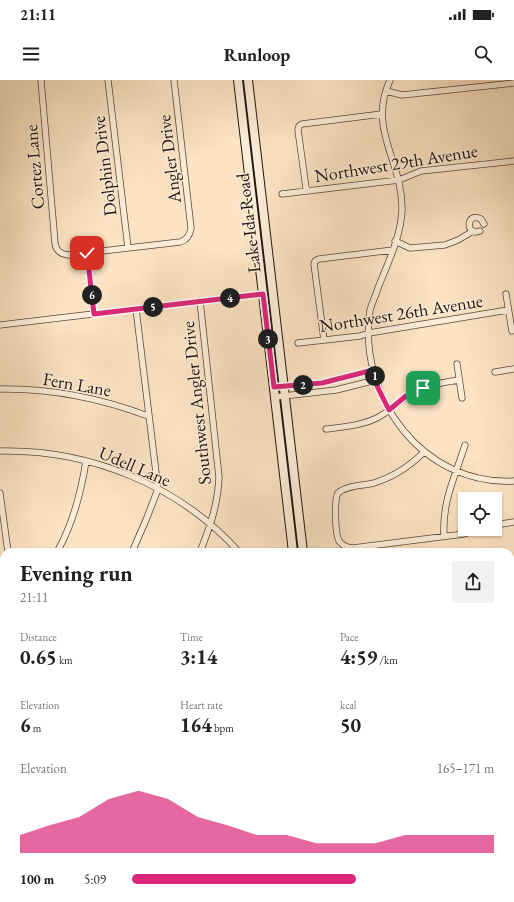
<!DOCTYPE html>
<meta charset="utf-8">
<style>
body{margin:0;font-family:"EB Garamond",serif;background:#f2f2f2;color:#222;height:100vh;display:flex;flex-direction:column;font-size:15px;white-space:nowrap}
*{box-sizing:border-box;margin:0}
p{font-size:13px;color:#767676}
.icon{flex:none;width:22px;height:22px;fill:none;stroke:currentColor;stroke-width:2;stroke-linecap:round;stroke-linejoin:round}
.map{position:relative;flex:1;overflow:hidden}
.details{position:absolute;left:0px;top:468px;width:514px;height:354px;display:flex;flex-direction:column;background:#fff;border-radius:12px 12px 0 0;box-shadow:0 1px 3px #0004}
.details>*{flex:none}
.buttons{position:absolute;left:458px;top:412px;display:grid;gap:8px}
.buttons a{display:grid;place-items:center;width:44px;height:44px;border-radius:0px;background:#fff;box-shadow:0 1px 3px #0004;font-size:20px}
.pin{position:absolute;display:grid;place-items:center;width:34px;height:34px;color:#fff;margin:-17px;border-radius:8px;box-shadow:0 2px 6px #0006}
.km{position:absolute;width:20px;height:20px;margin:-10px;border-radius:50%;background:#222;color:#fff;font-size:11px;line-height:20px;text-align:center}
.round{display:grid;place-items:center;flex:none;width:42px;height:42px;border-radius:0px;background:#f2f2f2}
.summary{display:flex;align-items:center;justify-content:space-between;height:68px;padding:0 20px}
h1{font-size:22px;font-weight:700;line-height:30px}
.metrics{display:grid;grid-template-columns:repeat(3,1fr);gap:6px;height:68px;padding:4px 20px}
.metrics div{display:grid;align-content:center}
.metrics b{font-size:20px;font-weight:700}
.metrics small{font-size:11px;font-weight:400}
.metrics p{font-size:11px}
.chart{height:112px;padding:8px 20px}
.chart p{display:flex;justify-content:space-between}
.chart svg{width:100%;height:72px;margin-top:4px;fill:#db2777;opacity:.7}
ul{padding:0 20px;list-style:none;font-size:13px}
li{display:grid;grid-template-columns:64px 48px 1fr;align-items:center;height:30px}
li i{height:10px;border-radius:5px;background:#db2777}
.status{display:flex;justify-content:space-between;align-items:center;height:28px;padding:0 20px;background:#fff;direction:ltr}
.status svg{height:11px;fill:currentColor}
header{display:flex;justify-content:space-between;align-items:center;height:52px;padding:0 20px;background:#fff;font-size:18px;font-weight:700}
.map>svg:first-child{display:block}
.water{fill:#9fbeb3;stroke:#6d7a71}
.lines{fill:none;stroke-linecap:round;stroke-linejoin:round}
.street-casing{stroke:#58483c;stroke-width:7}
.secondary-casing{stroke:#22140f;stroke-width:10}
.street{stroke:#fcedd8;stroke-width:5.5}
.secondary{stroke:#fcedd8;stroke-width:8}
.route-casing{stroke:#fff;stroke-width:8}
.route{stroke:#db2777;stroke-width:5}
.labels{text-anchor:middle;dominant-baseline:central;stroke-width:3;stroke-linejoin:round;paint-order:stroke}
.street-label{font-size:18px;fill:#22140f;stroke:#fcedd8}
</style>
<div class="status"><b>21:11</b><svg viewBox="0 0 49 12"><path d="M0 12V9h3v3zM5 12V6h3v6zM10 12V3h3v9zM15 12V0h3v12zM26 1h20v11H26zM47 4h2v5h-2z"/></svg></div>
<header><svg class="icon" aria-label="menu" viewBox="0 0 24 24"><path d="M4 6h16M4 12h16M4 18h16"/></svg>Runloop<svg class="icon" aria-label="search" viewBox="0 0 24 24"><circle cx="10" cy="10" r="6"/><path d="M15 15l6 6"/></svg></header>
<div class="map">
<svg width="514" height="822" viewBox="0 0 514 822">
<rect width="100%" height="100%" fill="#fbe3c3"/>
<filter id="stains"><feTurbulence type="fractalNoise" baseFrequency=".005" numOctaves="4"/><feColorMatrix values="0 0 0 0 .2 0 0 0 0 .09 0 0 0 0 .02 0 0 0 .5 -.17"/></filter>
<radialGradient id="worn" r=".72"><stop offset=".6" stop-color="#630" stop-opacity="0"/><stop offset="1" stop-color="#630" stop-opacity=".3"/></radialGradient>
<path class="water" d="M510,671H514V749L510,750Z
M84,818H166C155,821 137,822 127,820L108,822H75Z"/>
<g class="lines">
<defs>
<path id="street" d="M41,0L55,163C56,171 60,174 68,175L180,162C187,160 190,155 191,148L174,0
M108,0L128,168
M390,0C367,50 403,81 402,130C401,156 388,183 378,208C376,215 372,223 370,230C357,317 423,406 514,401
M386,11L402,15L514,3
M309,111L306,108L298,50L299,46L302,44L382,34
M282,114L399,100L421,91L514,81
M480,151C465,157 466,131 481,139L484,144
M395,161L410,168L445,165L458,160L473,151
M87,173L94,234
M506,214L512,251
M200,221L219,397C218,424 210,447 200,472
M0,245L263,214
M324,260L314,184L315,181L319,179L393,170
M298,263L360,256L369,253L508,230
M457,284L462,318
M495,292L514,289
M274,307L322,303L373,290
M0,309C51,308 100,318 148,336
M275,317L336,310L376,300
M326,349C344,347 367,345 382,335C395,327 404,316 417,310C430,304 445,302 459,300
M0,371C89,369 179,405 239,472
M424,372C410,386 393,397 374,403C363,406 347,405 338,413C334,420 335,453 339,461C343,466 348,468 353,468L464,454L480,449
M0,413L8,472
M495,445L514,442
M444,456C442,421 455,397 465,365
M57,472C73,444 81,413 86,381
M132,472L146,440L158,409L136,229
M510,489L514,488
M510,537H514
M510,614L514,613
M510,630H514
M0,786H4
M397,818L401,822
M470,818V822
M386,822L390,818"/>
<path id="secondary" d="M238,0L293,472
M248,0L303,472
M331,818L332,822
M340,818V822"/>
</defs>
<use href="#street" class="street-casing"/>
<use href="#secondary" class="secondary-casing"/>
<use href="#street" class="street"/>
<use href="#secondary" class="secondary"/>
</g>
<g class="lines">
<defs>
<path id="route" d="M87,173L94,234L263,214L274,307L322,303L373,290L378,308L389,330L406,316L423,308"/>
</defs>
<use href="#route" class="route-casing"/>
<use href="#route" class="route"/>
</g>
<g class="labels">
<g class="street-label">
<text transform="translate(169 79) rotate(-97)">Angler Drive</text>
<text transform="translate(396 83) rotate(-9)">Northwest 29th Avenue</text>
<text transform="translate(104 86) rotate(-97)">Dolphin Drive</text>
<text transform="translate(34 87) rotate(-95)">Cortez Lane</text>
<text transform="translate(248 143) rotate(-97)">Lake Ida Road</text>
<text transform="translate(401 233) rotate(-9)">Northwest 26th Avenue</text>
<text transform="translate(77 304) rotate(10)">Fern Lane</text>
<text transform="translate(196 323) rotate(-96)">Southwest Angler Drive</text>
<text transform="translate(135 386) rotate(23)">Udell Lane</text>
</g>
</g>
<rect width="100%" height="100%" filter="url(#stains)"/>
<rect width="100%" height="100%" fill="url(#worn)"/>
</svg>
<div class="buttons">
<a><svg class="icon" aria-label="locate" viewBox="0 0 24 24"><circle cx="12" cy="12" r="6"/><path d="M12 2v4M12 18v4M2 12h4M18 12h4"/></svg></a>
</div>
<div class="pin" style="left:423px;top:308px;background:#1e9e55"><svg class="icon" aria-label="arrive" viewBox="0 0 24 24"><path d="M6 21V4h12l-3 4 3 4H6"/></svg></div>
<div class="pin" style="left:87px;top:173px;background:#d93025"><svg class="icon" aria-label="check" viewBox="0 0 24 24"><path d="M5 12l5 5 9-10"/></svg></div>
<b class="km" style="left:375px;top:296px">1</b>
<b class="km" style="left:303px;top:305px">2</b>
<b class="km" style="left:268px;top:259px">3</b>
<b class="km" style="left:230px;top:218px">4</b>
<b class="km" style="left:153px;top:227px">5</b>
<b class="km" style="left:92px;top:215px">6</b>
<section class="details">
<div class="summary"><div><h1>Evening run</h1><p>21:11</p></div><a class="round"><svg class="icon" aria-label="share" viewBox="0 0 24 24"><path d="M12 15V3M7 8l5-5 5 5M5 13v7h14v-7"/></svg></a></div>
<div class="metrics">
<div><p>Distance</p><b>0.65<small> km</small></b></div>
<div><p>Time</p><b>3:14</b></div>
<div><p>Pace</p><b>4:59<small> /km</small></b></div>
</div>
<div class="metrics">
<div><p>Elevation</p><b>6<small> m</small></b></div>
<div><p>Heart rate</p><b>164<small> bpm</small></b></div>
<div><p>kcal</p><b>50</b></div>
</div>
<div class="chart"><p><span>Elevation</span>165–171 m</p>
<svg viewBox="0 0 160 44" preserveAspectRatio="none"><path d="M0 44V33L10 27L20 22L30 11L40 6L50 11L60 22L70 27L80 33L90 33L100 38L110 38L120 38L130 33L140 33L150 33L160 33V44z"/></svg>
</div>
<ul>
<li><b>100 m</b>5:09<i style="width:62%"></i></li>
</ul>
</section>
</div>
